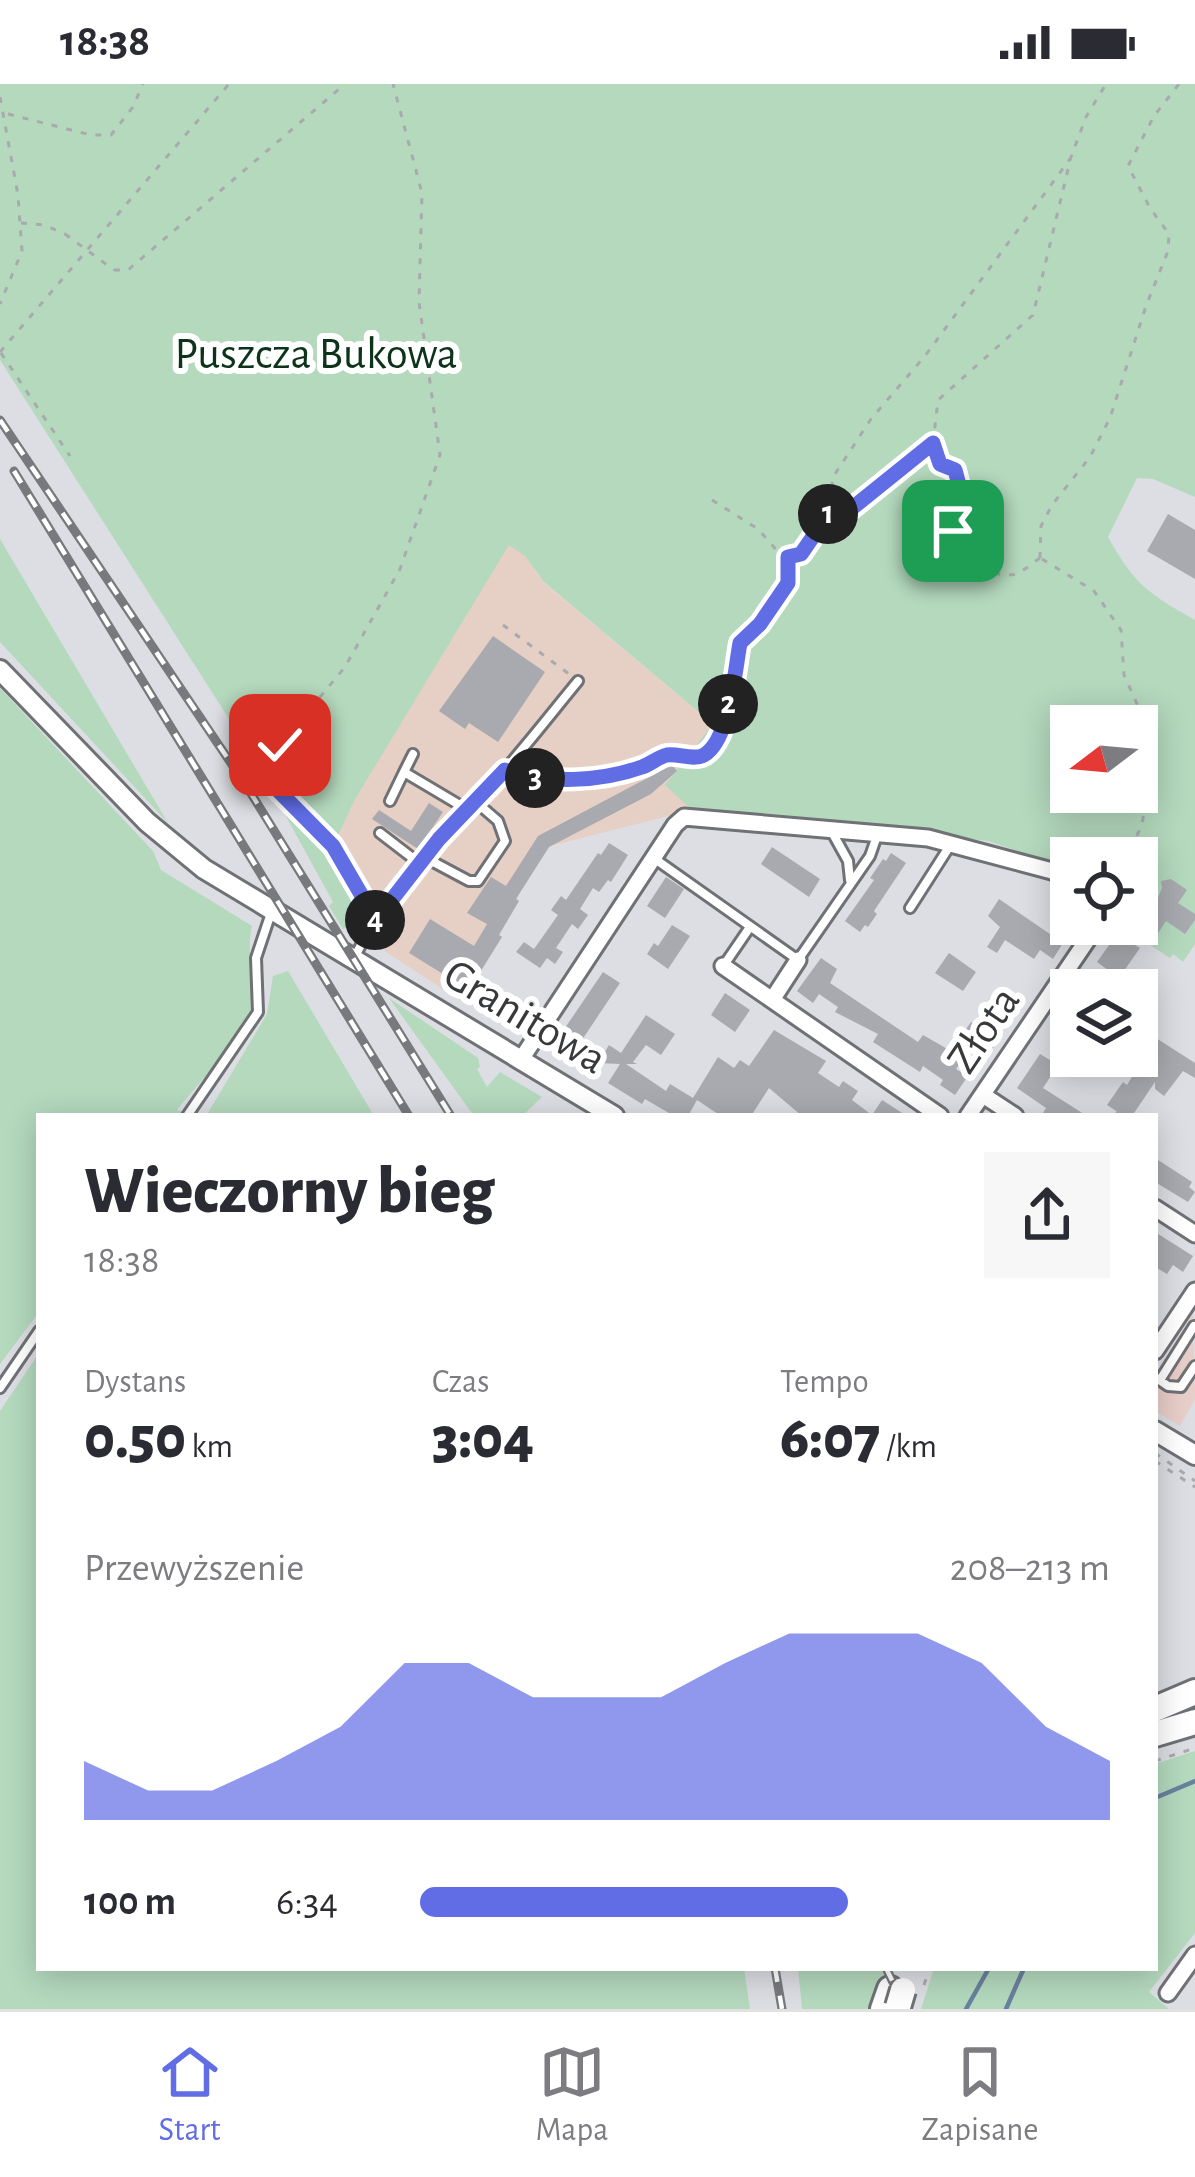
<!DOCTYPE html>
<html lang="pl">
<meta charset="utf-8">
<style>
body{margin:0;font-family:"Alegreya Sans",sans-serif;background:#f7f7f7;color:#2b2b33;height:100vh;display:flex;flex-direction:column;font-size:45px;white-space:nowrap}
*{box-sizing:border-box;margin:0}
p{font-size:39px;color:#7c7c81}
.icon{flex:none;width:66px;height:66px;fill:none;stroke:currentColor;stroke-width:2;stroke-linecap:round;stroke-linejoin:round}
.map{position:relative;flex:1;overflow:hidden}
.details{position:absolute;left:36px;top:1029px;width:1122px;height:858px;display:flex;flex-direction:column;background:#fff;border-radius:0px;box-shadow:0 6px 30px #0003}
.details>*{flex:none}
.needle{width:78px;rotate:254deg}
.tools{position:absolute;left:1050px;top:621px;display:grid;gap:24px}
.tools a{display:grid;place-items:center;width:108px;height:108px;border-radius:0px;background:#fff;box-shadow:0 6px 30px #0003;font-size:60px}
.pin{position:absolute;display:grid;place-items:center;width:102px;height:102px;color:#fff;margin:-51px;border-radius:24px;box-shadow:0 6px 18px #0006}
.km{position:absolute;width:60px;height:60px;margin:-30px;border-radius:50%;background:#222;color:#fff;font-size:33px;line-height:60px;text-align:center}
.round{display:grid;place-items:center;flex:none;width:126px;height:126px;border-radius:0px;background:#f7f7f7}
.headline{display:flex;align-items:center;justify-content:space-between;height:204px;padding:0 48px}
h1{font-size:66px;font-weight:800;line-height:90px}
.stats{display:grid;grid-template-columns:repeat(3,1fr);gap:18px;height:204px;padding:12px 48px}
.stats div{display:grid;align-content:center}
.stats b{font-size:60px;font-weight:800}
.stats small{font-size:33px;font-weight:400}
.stats p{font-size:33px}
.chart{height:336px;padding:24px 48px}
.chart p{display:flex;justify-content:space-between}
.chart svg{width:100%;height:216px;margin-top:12px;fill:#606de5;opacity:.7}
ul{padding:0 48px;list-style:none;font-size:39px}
li{display:grid;grid-template-columns:192px 144px 1fr;align-items:center;height:90px}
li i{height:30px;border-radius:15px;background:#606de5}
.status{display:flex;justify-content:space-between;align-items:center;height:84px;padding:0 60px;background:#fff;direction:ltr}
.status svg{height:33px;fill:currentColor}
.dock{display:flex;justify-content:space-around;align-items:center;height:168px;border-top:3px solid #e1e1e2;background:#fff;font-size:33px;color:#7c7c81}
.dock a{display:grid;justify-items:center;gap:6px}
.dock .active{color:#606de5}
.map>svg:first-child{display:block}
.commercial{fill:#e8cec9}
.industrial{fill:#e6cfc4}
.green{fill:#b4d9bd;fill-rule:evenodd}
.lines{fill:none;stroke-linecap:round;stroke-linejoin:round}
.stream{stroke:#6a80a0;stroke-width:4.5}
.building{fill:#a8aaaf}
.service-casing{stroke:#6f7175;stroke-width:14}
.minor-casing{stroke:#6f7175;stroke-width:21}
.tertiary-casing{stroke:#6f7175;stroke-width:24}
.primary-casing{stroke:#6f7175;stroke-width:30}
.path{stroke:#a9aaae;stroke-width:3;stroke-dasharray:6 9;stroke-linecap:butt}
.service{stroke:#fff;stroke-width:8}
.minor{stroke:#fff;stroke-width:15}
.tertiary{stroke:#fff;stroke-width:18}
.primary{stroke:#fff;stroke-width:24}
.rail-casing{stroke:#78797c;stroke-width:9}
.rail{stroke:#fff;stroke-width:4.5;stroke-dasharray:14;stroke-linecap:butt}
.primary-bridge-casing{stroke:#6f7175;stroke-width:30;stroke-linecap:butt}
.path-bridge{stroke:#a9aaae;stroke-width:3;stroke-dasharray:6 9;stroke-linecap:butt}
.primary-bridge{stroke:#fff;stroke-width:24}
.route-casing{stroke:#fff;stroke-width:24}
.route{stroke:#606de5;stroke-width:15}
.labels{text-anchor:middle;dominant-baseline:central;stroke-width:12;stroke-linejoin:round;paint-order:stroke}
.park-label{font-size:45px;fill:#0d341b;stroke:#fff}
.street-label{font-size:45px;fill:#38393b;stroke:#fff}
</style>
<div class="status"><b>18:38</b><svg viewBox="0 0 49 12"><path d="M0 12V9h3v3zM5 12V6h3v6zM10 12V3h3v9zM15 12V0h3v12zM26 1h20v11H26zM47 4h2v5h-2z"/></svg></div>
<div class="map">
<svg width="1195" height="1925" viewBox="0 0 1195 1925">
<rect width="100%" height="100%" fill="#dcdee3"/>
<path class="commercial" d="M1193,1230L1195,1315L1180,1342L1155,1327V1291Z"/>
<path class="industrial" d="M509,460L525,472L544,499L713,640L666,701L692,726L550,762L521,806L499,850L502,853L469,906L476,911L469,922L377,862L375,858L413,799L396,789L374,819L337,755L354,717Z"/>
<path class="green" d="M0,0H1195V413L1153,395L1137,394L1108,453C1135,501 1148,509 1195,536V860L1183,878L1173,870L1170,874L1118,840H1137V774H1071V785L988,757L781,731L692,726L665,701L713,640L544,498L525,472L509,461L354,717L337,754L363,802L356,838L343,845L329,822L333,818L254,674L0,276ZM1071,642H1137V708H1071Z
M0,455L168,739L0,558Z
M0,604L153,767L161,786L252,842C246,868 254,891 253,917C252,945 195,1003 177,1026L200,1032H39V1228L0,1280Z
M288,887L374,1032H206L267,930L273,892Z
M389,914L478,974L480,983L477,985L487,1003L500,988L542,1013L522,1032H474Z
M39,1269V1884H744L750,1925H0V1327Z
M1195,1667V1849L1149,1908L1169,1925H921L934,1884H1155V1680Z
M798,1884H887L873,1925H802Z"/>
<g class="lines">
<path class="stream" d="M1155,1714L1195,1697
M966,1925L989,1884
M1006,1925L1024,1884"/>
</g>
<path class="building" d="M1168,430L1195,446V495L1147,467Z
M493,552L545,588L498,658L469,639L465,645L439,627Z
M672,681L677,687L651,710L549,763L516,815L519,817L499,851L502,853L469,906L409,869L430,835L474,862L487,840L467,829L491,793L506,802L538,752Z
M429,719L443,728L418,765L372,735L379,726L411,747Z
M609,759L628,771L611,798L608,796L599,808L593,804L580,825L588,831L578,845L572,840L556,864L563,868L555,880L547,874L540,884L516,868L524,858L534,865L558,831L551,826L561,812L566,816L598,769L601,771Z
M772,763L820,795L809,813L761,780Z
M891,769L906,779L874,827L877,830L868,843L865,841L860,848L845,837L874,796L870,794L883,775L886,777Z
M666,793L684,805L665,834L647,822Z
M1171,795L1187,806L1178,819L1195,830V836L1185,850L1166,837L1155,854L1140,844L1155,821L1162,804L1161,797Z
M999,815L1063,859L1053,875L1040,866L1034,875L1005,856L997,869L987,863L1000,843L988,832Z
M672,841L690,852L668,885L647,870L654,859L658,862Z
M1117,850L1140,864L1119,894L1097,878Z
M949,869L976,888L963,907L935,889Z
M821,874L837,885L830,899L918,958L923,951L951,967L971,938L979,943L983,938L1002,951L991,967L976,957L956,985L968,992L955,1011L940,1001L943,996L923,982L920,988L873,958L878,950L835,928L838,923L819,910L813,919L797,907Z
M603,888L620,899L582,956L565,944Z
M725,909L750,926L735,948L711,931Z
M646,931L675,950L661,971L646,961L633,978L637,980H626L666,1007L670,1000L693,1014L718,973L734,984L740,976L749,982L774,946L826,977L818,989L839,1003L843,997L858,1007L852,1016L872,1031L882,1016L907,1032H802L769,1004L751,1032H721L697,1016L688,1032H674L645,1015L642,1020L608,999L620,980L598,979L609,961L621,969Z
M1156,954L1195,979V994L1183,987L1164,1012L1155,1005V998L1132,1032H1124L1107,1021L1123,998L1127,1001Z
M1040,970L1058,981L1043,1004L1087,1032H1041L1046,1024L1017,1004Z
M1155,1074L1192,1098L1189,1103L1195,1108L1188,1118L1155,1098Z
M1155,1148L1193,1172L1183,1188L1173,1181L1167,1190L1155,1183Z"/>
<g class="lines">
<defs>
<path id="service" d="M505,685C546,700 603,699 644,683C662,676 668,670 689,672
M404,688L413,670
M390,717L404,688L468,726
M380,749L419,779
M833,750L848,777L850,796
M424,773L469,797H478L505,757L498,737L476,718
M655,775L798,876L870,772L878,749
M910,824L951,760
M354,874C388,806 444,755 494,698C523,666 550,631 578,597
M724,881L750,843
M187,1032L258,928L256,874L271,829
M1155,1293L1168,1302L1181,1303L1195,1282
M1160,1296L1194,1242
M0,1304L39,1247"/>
<path id="minor" d="M723,882L940,1032
M772,916L798,876
M520,977L675,741L684,733L928,754L1052,787L1071,797
M983,1011L1015,1032
M968,1032L1098,840
M1155,1124L1195,1150
M1155,1267L1195,1207
M1168,1909L1195,1871"/>
<path id="tertiary" d="M0,586L147,738L204,785L614,1032
M1155,1347L1195,1371"/>
<path id="primary" d="M1155,1625L1195,1608
M1155,1650L1195,1638
M883,1925L890,1905"/>
</defs>
<use href="#service" class="service-casing"/>
<use href="#minor" class="minor-casing"/>
<use href="#tertiary" class="tertiary-casing"/>
<use href="#primary" class="primary-casing"/>
<path class="path" d="M0,13L18,111L22,167L0,220
M8,30L91,51H111L133,23L143,0
M21,139L44,141L65,150
M114,186H128L345,0
M0,268L229,0
M1,269L70,372
M931,361L851,425L841,430L829,428L833,393L871,335L925,272L1070,75
M712,416L758,445L780,470L788,473L801,470L828,430
M1040,474C1034,478 1024,487 1016,490C991,497 955,469 953,443C953,423 961,407 955,387L940,379L933,359L938,316L1033,231L1071,73L1086,33L1106,0
M1040,474L1041,442L1052,421L1090,373L1110,334L1146,222L1168,167L1169,150L1150,124L1128,82L1154,32L1179,0
M1042,475L1094,507L1121,546L1124,591L1143,633L1151,679L1142,741L1126,774
M503,541L569,590
M702,672C732,643 734,597 740,559L760,540L763,530C783,517 786,496 788,473
M1137,818H1155
M370,826L333,762L252,680L280,661L345,583L400,485L440,371L419,218L422,109L393,0
M1115,1032L1118,1028
M1155,1369L1195,1397
M1155,1377L1195,1403
M1155,1677L1195,1664
M924,1901L930,1884"/>
<use href="#service" class="service"/>
<use href="#minor" class="minor"/>
<use href="#tertiary" class="tertiary"/>
<use href="#primary" class="primary"/>
<defs>
<path id="rail" d="M0,336L247,703L451,1032
M14,387L409,1032
M775,1884L782,1925
M886,1884L906,1925"/>
</defs>
<use href="#rail" class="rail-casing"/>
<use href="#rail" class="rail"/>
<defs>
<path id="primary-bridge" d="M898,1923L903,1906"/>
</defs>
<use href="#primary-bridge" class="primary-bridge-casing"/>
<path class="path-bridge" d="M65,150L114,186"/>
<use href="#primary-bridge" class="primary-bridge"/>
</g>
<g class="lines">
<defs>
<path id="route" d="M280,661L252,680L333,762L376,836L439,755L505,686C547,700 600,698 642,683C651,680 658,673 667,671C678,669 693,677 704,671C730,656 735,585 740,559L760,540L788,499V473L801,470L830,428L841,430L851,425L933,359L940,380L955,386L959,401L953,447"/>
</defs>
<use href="#route" class="route-casing"/>
<use href="#route" class="route"/>
</g>
<g class="labels">
<g class="park-label">
<text x="316" y="270">Puszcza Bukowa</text>
</g>
<g class="street-label">
<text transform="translate(525 933) rotate(31)">Granitowa</text>
<text transform="translate(984 946) rotate(-56)">Złota</text>
</g>
</g>
</svg>
<div class="tools">
<a><svg class="needle" viewBox="-14 -14 28 28"><path d="M0-13l5 13h-10z" fill="#e53935"/><path d="M0 13l5-13h-10z" fill="#7c7c81"/></svg></a>
<a><svg class="icon" aria-label="locate" viewBox="0 0 24 24"><circle cx="12" cy="12" r="6"/><path d="M12 2v4M12 18v4M2 12h4M18 12h4"/></svg></a>
<a><svg class="icon" aria-label="layers" viewBox="0 0 24 24"><path d="M12 4l9 5-9 5-9-5zM3 14l9 5 9-5"/></svg></a>
</div>
<div class="pin" style="left:953px;top:447px;background:#1e9e55"><svg class="icon" aria-label="arrive" viewBox="0 0 24 24"><path d="M6 21V4h12l-3 4 3 4H6"/></svg></div>
<div class="pin" style="left:280px;top:661px;background:#d93025"><svg class="icon" aria-label="check" viewBox="0 0 24 24"><path d="M5 12l5 5 9-10"/></svg></div>
<b class="km" style="left:828px;top:430px">1</b>
<b class="km" style="left:728px;top:620px">2</b>
<b class="km" style="left:535px;top:694px">3</b>
<b class="km" style="left:375px;top:836px">4</b>
<section class="details">
<div class="headline"><div><h1>Wieczorny bieg</h1><p>18:38</p></div><a class="round"><svg class="icon" aria-label="share" viewBox="0 0 24 24"><path d="M12 15V3M7 8l5-5 5 5M5 13v7h14v-7"/></svg></a></div>
<div class="stats">
<div><p>Dystans</p><b>0.50<small> km</small></b></div>
<div><p>Czas</p><b>3:04</b></div>
<div><p>Tempo</p><b>6:07<small> /km</small></b></div>
</div>
<div class="chart"><p><span>Przewyższenie</span>208–213 m</p>
<svg viewBox="0 0 160 44" preserveAspectRatio="none"><path d="M0 44V32L10 38L20 38L30 32L40 25L50 12L60 12L70 19L80 19L90 19L100 12L110 6L120 6L130 6L140 12L150 25L160 32V44z"/></svg>
</div>
<ul>
<li><b>100 m</b>6:34<i style="width:62%"></i></li>
</ul>
</section>
</div>
<nav class="dock">
<a class="active"><svg class="icon" aria-label="home" viewBox="0 0 24 24"><path d="M3 11l9-7 9 7M6 9v11h12V9"/></svg>Start</a>
<a><svg class="icon" aria-label="map" viewBox="0 0 24 24"><path d="M3 6l6-2 6 2 6-2v14l-6 2-6-2-6 2zM9 4v14M15 6v14"/></svg>Mapa</a>
<a><svg class="icon" aria-label="saved" viewBox="0 0 24 24"><path d="M7 4h10v16l-5-4-5 4z"/></svg>Zapisane</a>
</nav>
